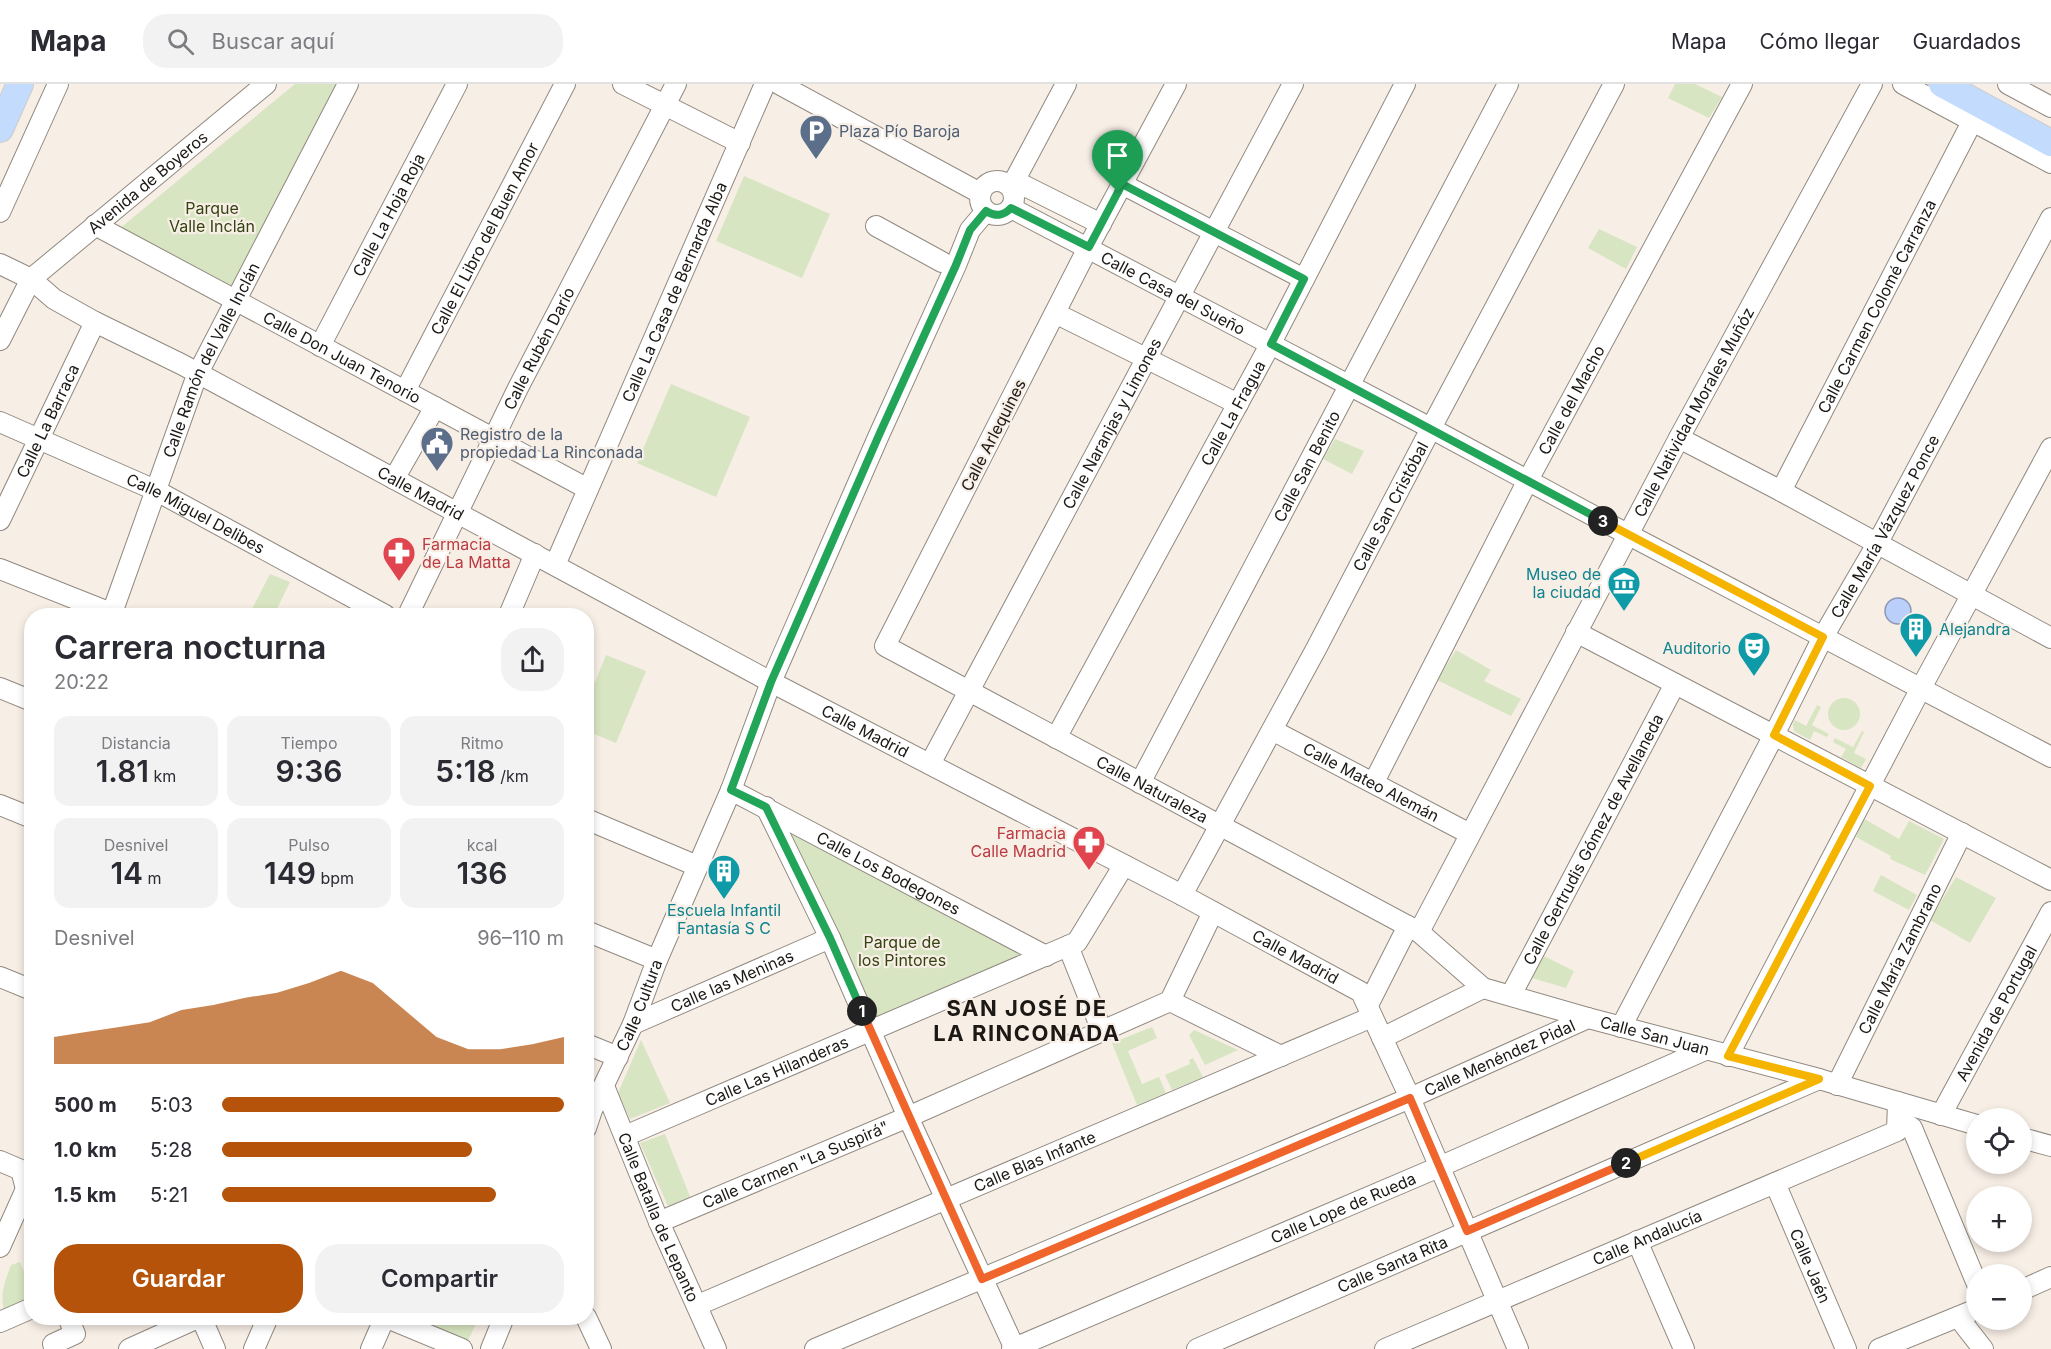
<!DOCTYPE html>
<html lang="es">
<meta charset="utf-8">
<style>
body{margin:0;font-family:Inter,sans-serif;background:#f2f2f3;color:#2b2b33;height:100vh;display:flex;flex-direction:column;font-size:22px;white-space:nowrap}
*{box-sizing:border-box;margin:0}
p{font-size:20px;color:#7c7c81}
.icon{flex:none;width:33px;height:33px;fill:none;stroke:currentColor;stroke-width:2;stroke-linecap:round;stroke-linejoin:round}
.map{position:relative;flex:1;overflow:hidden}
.side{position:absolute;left:24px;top:524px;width:570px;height:717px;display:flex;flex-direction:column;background:#fff;border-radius:24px;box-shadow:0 3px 9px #0003}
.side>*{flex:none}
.fabs{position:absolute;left:1966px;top:1024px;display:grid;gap:12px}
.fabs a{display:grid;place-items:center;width:66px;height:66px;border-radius:50%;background:#fff;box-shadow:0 3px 9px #0003;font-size:30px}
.pin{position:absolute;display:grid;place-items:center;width:51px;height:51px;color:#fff;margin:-62px -26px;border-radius:50% 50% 50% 0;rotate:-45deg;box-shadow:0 0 6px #0007}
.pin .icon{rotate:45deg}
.km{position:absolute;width:30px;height:30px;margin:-15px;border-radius:50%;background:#222;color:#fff;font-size:16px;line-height:30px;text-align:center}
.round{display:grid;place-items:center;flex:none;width:63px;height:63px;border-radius:24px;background:#f2f2f3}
.head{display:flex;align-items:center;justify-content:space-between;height:102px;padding:0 30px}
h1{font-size:33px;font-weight:600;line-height:45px}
.stats{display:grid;grid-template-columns:repeat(3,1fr);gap:9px;height:102px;padding:6px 30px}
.stats div{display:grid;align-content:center;border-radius:15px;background:#f2f2f3;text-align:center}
.stats b{font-size:30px;font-weight:600}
.stats small{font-size:16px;font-weight:400}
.stats p{font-size:16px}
.chart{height:168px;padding:12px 30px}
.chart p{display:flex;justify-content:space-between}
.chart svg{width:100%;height:108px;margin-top:6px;fill:#b45309;opacity:.7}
.cta{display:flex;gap:12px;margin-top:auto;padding:12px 30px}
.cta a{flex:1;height:69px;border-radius:24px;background:#b45309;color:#fff;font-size:24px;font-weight:600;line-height:69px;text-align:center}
.cta a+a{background:#f2f2f3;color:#2b2b33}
ul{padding:0 30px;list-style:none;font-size:20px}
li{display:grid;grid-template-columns:96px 72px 1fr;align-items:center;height:45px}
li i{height:15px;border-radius:8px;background:#b45309}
header{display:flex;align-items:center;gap:36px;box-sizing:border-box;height:84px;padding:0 30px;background:#fff;border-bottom:2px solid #e1e1e2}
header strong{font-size:28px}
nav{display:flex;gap:33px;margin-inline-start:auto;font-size:21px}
.search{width:420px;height:54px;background:#f2f2f3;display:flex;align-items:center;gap:15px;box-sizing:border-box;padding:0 21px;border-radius:24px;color:#7c7c81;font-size:22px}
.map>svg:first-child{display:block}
.green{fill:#d8e5c2}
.water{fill:#bbcffb;stroke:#8b98b6;stroke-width:1.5}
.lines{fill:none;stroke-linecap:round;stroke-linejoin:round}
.minor-casing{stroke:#918980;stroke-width:22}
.major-casing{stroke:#cdcccc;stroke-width:28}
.minor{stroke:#fff;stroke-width:20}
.major{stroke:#c3dcfe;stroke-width:26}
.split-1-casing{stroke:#fff;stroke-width:12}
.split-2-casing{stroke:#fff;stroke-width:12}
.split-3-casing{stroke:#fff;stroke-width:12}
.split-4-casing{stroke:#fff;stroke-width:12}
.split-1{stroke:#22a559;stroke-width:8}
.split-2{stroke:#f0652b;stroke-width:8}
.split-3{stroke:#f5b400;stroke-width:8}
.split-4{stroke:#22a559;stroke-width:8}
.labels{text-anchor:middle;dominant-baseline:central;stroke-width:4.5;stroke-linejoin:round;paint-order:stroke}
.service-label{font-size:16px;fill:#4e5e75;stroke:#f7eee5;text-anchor:start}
.street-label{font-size:16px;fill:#1b1815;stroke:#f7eee5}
.park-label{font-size:16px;fill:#344311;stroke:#f7eee5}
.health-label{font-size:16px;fill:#be3a42;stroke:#f7eee5;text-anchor:start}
.culture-label{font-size:16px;fill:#0d838f;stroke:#f7eee5;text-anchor:end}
.district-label{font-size:22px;font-weight:bold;letter-spacing:1.5px;fill:#1b1815;stroke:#f7eee5}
</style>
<header>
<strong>Mapa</strong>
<div class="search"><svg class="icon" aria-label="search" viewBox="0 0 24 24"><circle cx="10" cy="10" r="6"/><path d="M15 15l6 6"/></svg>Buscar aquí</div>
<nav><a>Mapa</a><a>Cómo llegar</a><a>Guardados</a></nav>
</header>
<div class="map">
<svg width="2051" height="1265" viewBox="0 0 2051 1265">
<rect width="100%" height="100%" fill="#f7eee5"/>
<path class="green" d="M295,0H339L233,203L119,145Z
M1675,0H1695L1722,13L1709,34L1668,14Z
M744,92L830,130L802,194L716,157Z
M1599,145L1637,163L1626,185L1588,164Z
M671,300L750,333L716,413L637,379Z
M1335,355L1364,367L1352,390L1323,375Z
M270,490L290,498L274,531H258L251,527Z
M1456,566L1491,586L1484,597L1521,615L1511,632L1437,596Z
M606,571L646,587L616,659L587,647V618Z
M1828 630a16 16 0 1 1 32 0a16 16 0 1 1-32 0Z
M1817,621L1821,623L1812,641L1829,650L1827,653L1814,647L1810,656L1794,647L1793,640L1795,636L1806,642Z
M1862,647L1864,648L1854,669L1866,675L1861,684L1841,673L1846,665L1833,658L1835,654L1853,663Z
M1863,734L1899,755L1909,737L1944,755L1925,791L1890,775L1891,772L1856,753Z
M789,747L1027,872L874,936L787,751Z
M1881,791L1917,811L1909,826L1873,807Z
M1956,793L1996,814L1970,859L1930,836Z
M1544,872L1574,887L1566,904L1532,894Z
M1152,943L1157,954L1128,967L1142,1000L1159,993L1166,1009L1137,1021L1112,959Z
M1194,946L1238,966L1205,981L1189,951Z
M641,956L670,1019L630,1035L618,1009Z
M1193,974L1203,993L1172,1006L1165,991L1190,980L1189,976Z
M665,1050L691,1115L668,1122L640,1059Z
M20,1178L31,1204V1221L5,1233C0,1211 3,1202 11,1181Z
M404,1233H479L467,1259Z"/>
<path class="water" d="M1885 527a13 13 0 1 1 26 0a13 13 0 1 1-26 0Z"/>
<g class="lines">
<defs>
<g id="minor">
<path d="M623,0L740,59"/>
<path d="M779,0L980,109"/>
<path id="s1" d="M1176,0L1092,156L885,562L1419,848L1483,904L1588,934L1819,995L1977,1041"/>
<path d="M1903,0L2051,79"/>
<path d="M2008,0L2051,23"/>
<circle cx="997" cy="114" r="17"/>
<path d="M1122,100L1304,195"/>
<path d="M1011,103L1066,0"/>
<path d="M1014,109L1023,101L1101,140"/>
<path id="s2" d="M1011,124L1421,339L1629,451L2051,673"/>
<path d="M0,128L58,0"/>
<path id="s3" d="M95,141L588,405"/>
<path d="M876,142L942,178"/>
<path id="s4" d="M0,180L31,195L54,215L95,238L181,280L771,598L1182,811L1361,908L1410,1014L1518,1265"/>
<path d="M1055,229L1238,320"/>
<path id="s5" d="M0,256L31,195L266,0"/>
<path id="s6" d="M320,262L457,0"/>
<path id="s7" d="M405,307L565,0"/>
<path id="s8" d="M0,338L155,406L385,531"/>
<path d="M1679,354L1781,407L2051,554"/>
<path d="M394,395L435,323"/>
<path id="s9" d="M1781,407L1973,36"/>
<path id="s10" d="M0,436L95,238"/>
<path id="s11" d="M555,481L765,0"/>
<path d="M0,485L116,531"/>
<path id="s12" d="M112,529L197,291L348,0"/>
<path id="s13" d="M408,531L518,304L676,0"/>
<path d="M509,531L535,470"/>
<path d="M1576,548L2051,796"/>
<path d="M0,604L32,617"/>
<path id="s14" d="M1272,646L1470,750"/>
<path id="s15" d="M1056,654L1271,259L1405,0"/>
<path id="s16" d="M930,680L1293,0"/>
<path id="s17" d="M1374,698L1528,396L1742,0"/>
<path id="s18" d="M1140,699L1508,0"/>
<path id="s19" d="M731,706L1046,872"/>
<path d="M0,721L32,734"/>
<path d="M766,723L830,854L908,1033L1015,1265"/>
<path d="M586,735L697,782"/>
<path id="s20" d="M1182,811L1316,565L1438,331L1614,0"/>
<path d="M586,847L657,876"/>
<path id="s21" d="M1419,848L1679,354L1872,0"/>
<path d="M1068,862L1102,947"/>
<path d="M0,893L32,906"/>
<path id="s22" d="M1511,911L1675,600"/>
<path d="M1170,917L1281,972"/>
<path d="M1368,921L1408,842"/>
<path id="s23" d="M633,940L830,854"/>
<path id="s24" d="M1621,943L1774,651L1823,553L1877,460L2051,134"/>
<path d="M1382,954L1483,904"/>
<path d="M586,960L618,973"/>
<path d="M1728,972L1921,604L2051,364"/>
<path id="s25" d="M1837,1001L1962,749"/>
<path id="s26" d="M604,1002L659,1138L716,1265"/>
<path id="s27" d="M1941,1031L2051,828"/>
<path d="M1898,1034L1912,1044L1977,1200"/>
<path id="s28" d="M586,1044L592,1026L633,940L657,876L731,706L771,598L879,351L956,181L970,146L986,127"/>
<path id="s29" d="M625,1052L1077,858L1124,781"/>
<path d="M2022,1054L2051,1062"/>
<path d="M0,1077L21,1086L26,1105"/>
<path id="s30" d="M1775,1099L1846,1265"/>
<path id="s31" d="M659,1138L908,1033L1170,917L1213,828"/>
<path d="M1637,1157L1684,1265"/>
<path d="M0,1163L26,1105L32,1103"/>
<path d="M2022,1206L2051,1193"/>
<path id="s32" d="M698,1221L1372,933"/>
<path d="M201,1233L215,1265"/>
<path d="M385,1233L462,1265"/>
<path d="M586,1233L601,1265"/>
<path d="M1958,1233L1983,1265"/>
<path d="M0,1238L32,1224"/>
<path d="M55,1265L53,1260L75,1250L68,1233"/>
<path d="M129,1265L200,1233"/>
<path d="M254,1265L268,1233"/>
<path d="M371,1265L385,1233"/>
<path d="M491,1265L504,1233"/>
<path id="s33" d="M815,1265L1410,1014L1588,934"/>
<path id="s34" d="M1012,1265L1439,1083L1705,966"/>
<path id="s35" d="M1197,1265L1819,995"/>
<path id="s36" d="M1385,1265L1897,1047L1898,1018"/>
<path d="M1879,1265L1977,1225"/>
</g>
<path id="major" d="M1942,0L2051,59
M0,45L20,0"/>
</defs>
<use href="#minor" class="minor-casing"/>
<use href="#major" class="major-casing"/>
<use href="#minor" class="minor"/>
<use href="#major" class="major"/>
</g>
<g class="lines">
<defs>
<path id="split-1" d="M862,927L830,854L766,723L731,706L771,598L879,351L956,181L970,146L986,127C996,133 1003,132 1011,124L1089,163L1118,108"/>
<path id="split-2" d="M862,927L982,1195L1410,1014L1467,1147L1626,1079"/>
<path id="split-3" d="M1603,437L1823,553L1774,651L1870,702L1728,972L1819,995L1626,1079"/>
<path id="split-4" d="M1118,108L1122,100L1304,195L1271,260L1603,437"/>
</defs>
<use href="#split-1" class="split-1-casing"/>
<use href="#split-2" class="split-2-casing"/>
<use href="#split-3" class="split-3-casing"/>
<use href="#split-4" class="split-4-casing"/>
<use href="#split-1" class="split-1"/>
<use href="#split-2" class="split-2"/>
<use href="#split-3" class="split-3"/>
<use href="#split-4" class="split-4"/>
</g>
<defs>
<symbol id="parking-pin" viewBox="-11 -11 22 30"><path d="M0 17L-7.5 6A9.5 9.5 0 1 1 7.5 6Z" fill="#5c6f8a" stroke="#f7eee5"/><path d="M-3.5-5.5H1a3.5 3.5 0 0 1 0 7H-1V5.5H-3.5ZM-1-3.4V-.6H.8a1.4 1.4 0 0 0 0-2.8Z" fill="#fff"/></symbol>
<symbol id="civic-pin" viewBox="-11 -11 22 30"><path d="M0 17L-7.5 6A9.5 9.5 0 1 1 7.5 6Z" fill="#5c6f8a" stroke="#f7eee5"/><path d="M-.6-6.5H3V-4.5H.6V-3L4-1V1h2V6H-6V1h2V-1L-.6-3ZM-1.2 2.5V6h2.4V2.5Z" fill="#fff"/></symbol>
<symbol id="pharmacy-pin" viewBox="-11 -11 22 30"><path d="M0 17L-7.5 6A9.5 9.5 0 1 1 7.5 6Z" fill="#e0444e" stroke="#f7eee5"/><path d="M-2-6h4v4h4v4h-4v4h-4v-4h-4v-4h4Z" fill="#fff"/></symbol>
<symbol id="museum-pin" viewBox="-11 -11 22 30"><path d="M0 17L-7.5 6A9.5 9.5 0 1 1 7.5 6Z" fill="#0f9aa8" stroke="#f7eee5"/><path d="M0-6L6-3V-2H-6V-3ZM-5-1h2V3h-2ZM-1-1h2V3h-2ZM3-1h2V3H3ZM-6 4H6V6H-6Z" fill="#fff"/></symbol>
<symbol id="building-pin" viewBox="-11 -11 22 30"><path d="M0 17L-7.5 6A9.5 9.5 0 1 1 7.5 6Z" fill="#0f9aa8" stroke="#f7eee5"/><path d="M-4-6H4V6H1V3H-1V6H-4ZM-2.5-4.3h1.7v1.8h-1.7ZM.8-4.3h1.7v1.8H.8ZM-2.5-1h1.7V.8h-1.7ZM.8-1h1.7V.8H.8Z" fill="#fff"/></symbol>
<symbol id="theatre-pin" viewBox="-11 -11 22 30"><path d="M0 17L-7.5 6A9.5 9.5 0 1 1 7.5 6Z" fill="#0f9aa8" stroke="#f7eee5"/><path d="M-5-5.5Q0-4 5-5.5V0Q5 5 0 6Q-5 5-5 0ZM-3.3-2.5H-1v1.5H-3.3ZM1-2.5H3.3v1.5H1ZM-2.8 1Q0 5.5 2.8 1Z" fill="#fff"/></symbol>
</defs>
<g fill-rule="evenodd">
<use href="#parking-pin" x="797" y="28" width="38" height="52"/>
<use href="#civic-pin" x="418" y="340" width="38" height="52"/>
<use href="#pharmacy-pin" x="380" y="450" width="38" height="52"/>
<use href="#museum-pin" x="1605" y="480" width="38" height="52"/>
<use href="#building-pin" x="1897" y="526" width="38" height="52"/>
<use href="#theatre-pin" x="1735" y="545" width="38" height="52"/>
<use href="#pharmacy-pin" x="1070" y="739" width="38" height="52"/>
<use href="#building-pin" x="705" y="768" width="38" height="52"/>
</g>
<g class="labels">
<g class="service-label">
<text x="839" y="47">Plaza Pío Baroja</text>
<text x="460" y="350">Registro de la<tspan x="460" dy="18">propiedad La Rinconada</tspan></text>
</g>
<g class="street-label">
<text stroke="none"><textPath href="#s5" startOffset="220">Avenida de Boyeros</textPath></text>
<text stroke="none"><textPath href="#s6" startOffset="148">Calle La Hoja Roja</textPath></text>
<text stroke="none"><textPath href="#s7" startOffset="172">Calle El Libro del Buen Amor</textPath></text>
<text stroke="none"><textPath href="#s11" startOffset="298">Calle La Casa de Bernarda Alba</textPath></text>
<text stroke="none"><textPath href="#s2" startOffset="183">Calle Casa del Sueño</textPath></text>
<text stroke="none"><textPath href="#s9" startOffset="208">Calle Carmen Colomé Carranza</textPath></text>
<text stroke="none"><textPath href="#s13" startOffset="297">Calle Rubén Darío</textPath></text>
<text stroke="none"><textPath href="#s3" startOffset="280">Calle Don Juan Tenorio</textPath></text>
<text stroke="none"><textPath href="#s12" startOffset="272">Calle Ramón del Valle Inclán</textPath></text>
<text stroke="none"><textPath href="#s17" startOffset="430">Calle del Macho</textPath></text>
<text stroke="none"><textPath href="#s15" startOffset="370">Calle La Fragua</textPath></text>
<text stroke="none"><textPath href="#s21" startOffset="588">Calle Natividad Morales Muñóz</textPath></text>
<text stroke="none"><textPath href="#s10" startOffset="110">Calle La Barraca</textPath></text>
<text stroke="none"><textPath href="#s16" startOffset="386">Calle Naranjas y Limones</textPath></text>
<text transform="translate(993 351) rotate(-63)">Calle Arlequines</text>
<text stroke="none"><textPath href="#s18" startOffset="358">Calle San Benito</textPath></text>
<text stroke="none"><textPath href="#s4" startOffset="480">Calle Madrid</textPath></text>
<text stroke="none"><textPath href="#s20" startOffset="441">Calle San Cristóbal</textPath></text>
<text stroke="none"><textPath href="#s8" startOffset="216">Calle Miguel Delibes</textPath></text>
<text stroke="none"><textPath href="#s24" startOffset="566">Calle María Vázquez Ponce</textPath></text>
<text stroke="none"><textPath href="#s4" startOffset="984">Calle Madrid</textPath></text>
<text stroke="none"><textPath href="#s14" startOffset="112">Calle Mateo Alemán</textPath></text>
<text stroke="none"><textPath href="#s1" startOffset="936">Calle Naturaleza</textPath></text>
<text stroke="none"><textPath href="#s22" startOffset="176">Calle Gertrudis Gómez de Avellaneda</textPath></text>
<text stroke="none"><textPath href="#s19" startOffset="178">Calle Los Bodegones</textPath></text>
<text stroke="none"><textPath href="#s4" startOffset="1470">Calle Madrid</textPath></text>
<text stroke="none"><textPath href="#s25" startOffset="141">Calle María Zambrano</textPath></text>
<text stroke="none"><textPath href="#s23" startOffset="108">Calle las Meninas</textPath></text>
<text stroke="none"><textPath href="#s28" startOffset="134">Calle Cultura</textPath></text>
<text stroke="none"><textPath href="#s27" startOffset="116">Avenida de Portugal</textPath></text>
<text stroke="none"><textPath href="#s1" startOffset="1502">Calle San Juan</textPath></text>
<text stroke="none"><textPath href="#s33" startOffset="744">Calle Menéndez Pidal</textPath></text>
<text stroke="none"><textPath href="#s29" startOffset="165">Calle Las Hilanderas</textPath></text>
<text stroke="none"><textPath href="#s32" startOffset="366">Calle Blas Infante</textPath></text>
<text stroke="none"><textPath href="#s31" startOffset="148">Calle Carmen "La Suspirá"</textPath></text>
<text stroke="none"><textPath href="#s34" startOffset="360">Calle Lope de Rueda</textPath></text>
<text stroke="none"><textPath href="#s26" startOffset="142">Calle Batalla de Lepanto</textPath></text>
<text stroke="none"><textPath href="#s36" startOffset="285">Calle Andalucía</textPath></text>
<text stroke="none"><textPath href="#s35" startOffset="213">Calle Santa Rita</textPath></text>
<text stroke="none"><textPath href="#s30" startOffset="90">Calle Jaén</textPath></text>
</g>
<g class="park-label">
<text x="212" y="124">Parque<tspan x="212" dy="18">Valle Inclán</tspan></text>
<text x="902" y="858">Parque de<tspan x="902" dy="18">los Pintores</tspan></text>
</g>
<g class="health-label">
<text x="422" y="460">Farmacia<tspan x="422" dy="18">de La Matta</tspan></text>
<text x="1066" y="749" text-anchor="end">Farmacia<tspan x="1066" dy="18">Calle Madrid</tspan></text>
</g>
<g class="culture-label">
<text x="1601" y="490">Museo de<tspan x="1601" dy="18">la ciudad</tspan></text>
<text x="1939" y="545" text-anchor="start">Alejandra</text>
<text x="1731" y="564">Auditorio</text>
<text x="724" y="826" text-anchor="middle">Escuela Infantil<tspan x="724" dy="18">Fantasía S C</tspan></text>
</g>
<g class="district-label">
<text x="1027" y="924">SAN JOSÉ DE<tspan x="1027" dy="25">LA RINCONADA</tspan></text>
</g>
</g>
</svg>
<div class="fabs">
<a><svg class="icon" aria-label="locate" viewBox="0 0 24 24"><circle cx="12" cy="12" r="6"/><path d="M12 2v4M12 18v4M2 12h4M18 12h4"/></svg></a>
<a>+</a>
<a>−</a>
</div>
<div class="pin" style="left:1118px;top:108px;background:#1e9e55"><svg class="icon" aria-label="arrive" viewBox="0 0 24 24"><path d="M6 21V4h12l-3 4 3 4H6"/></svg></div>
<b class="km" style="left:862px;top:927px">1</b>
<b class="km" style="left:1626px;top:1079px">2</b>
<b class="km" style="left:1603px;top:437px">3</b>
<section class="side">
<div class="head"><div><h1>Carrera nocturna</h1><p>20:22</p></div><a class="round"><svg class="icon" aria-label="share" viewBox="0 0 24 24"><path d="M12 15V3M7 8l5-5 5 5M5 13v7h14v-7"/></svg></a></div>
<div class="stats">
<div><p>Distancia</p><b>1.81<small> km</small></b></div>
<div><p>Tiempo</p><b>9:36</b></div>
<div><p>Ritmo</p><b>5:18<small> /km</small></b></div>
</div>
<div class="stats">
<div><p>Desnivel</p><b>14<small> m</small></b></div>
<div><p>Pulso</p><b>149<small> bpm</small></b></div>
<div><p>kcal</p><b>136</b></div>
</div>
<div class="chart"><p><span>Desnivel</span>96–110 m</p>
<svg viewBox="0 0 160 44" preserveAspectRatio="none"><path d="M0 44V33L10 31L20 29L30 27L40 22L50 20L60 17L70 15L80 11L90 6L100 11L110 22L120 33L130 38L140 38L150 36L160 33V44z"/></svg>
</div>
<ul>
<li><b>500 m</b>5:03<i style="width:100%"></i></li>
<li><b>1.0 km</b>5:28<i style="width:73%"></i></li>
<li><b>1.5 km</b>5:21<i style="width:80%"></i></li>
</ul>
<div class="cta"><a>Guardar</a><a>Compartir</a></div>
</section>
</div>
